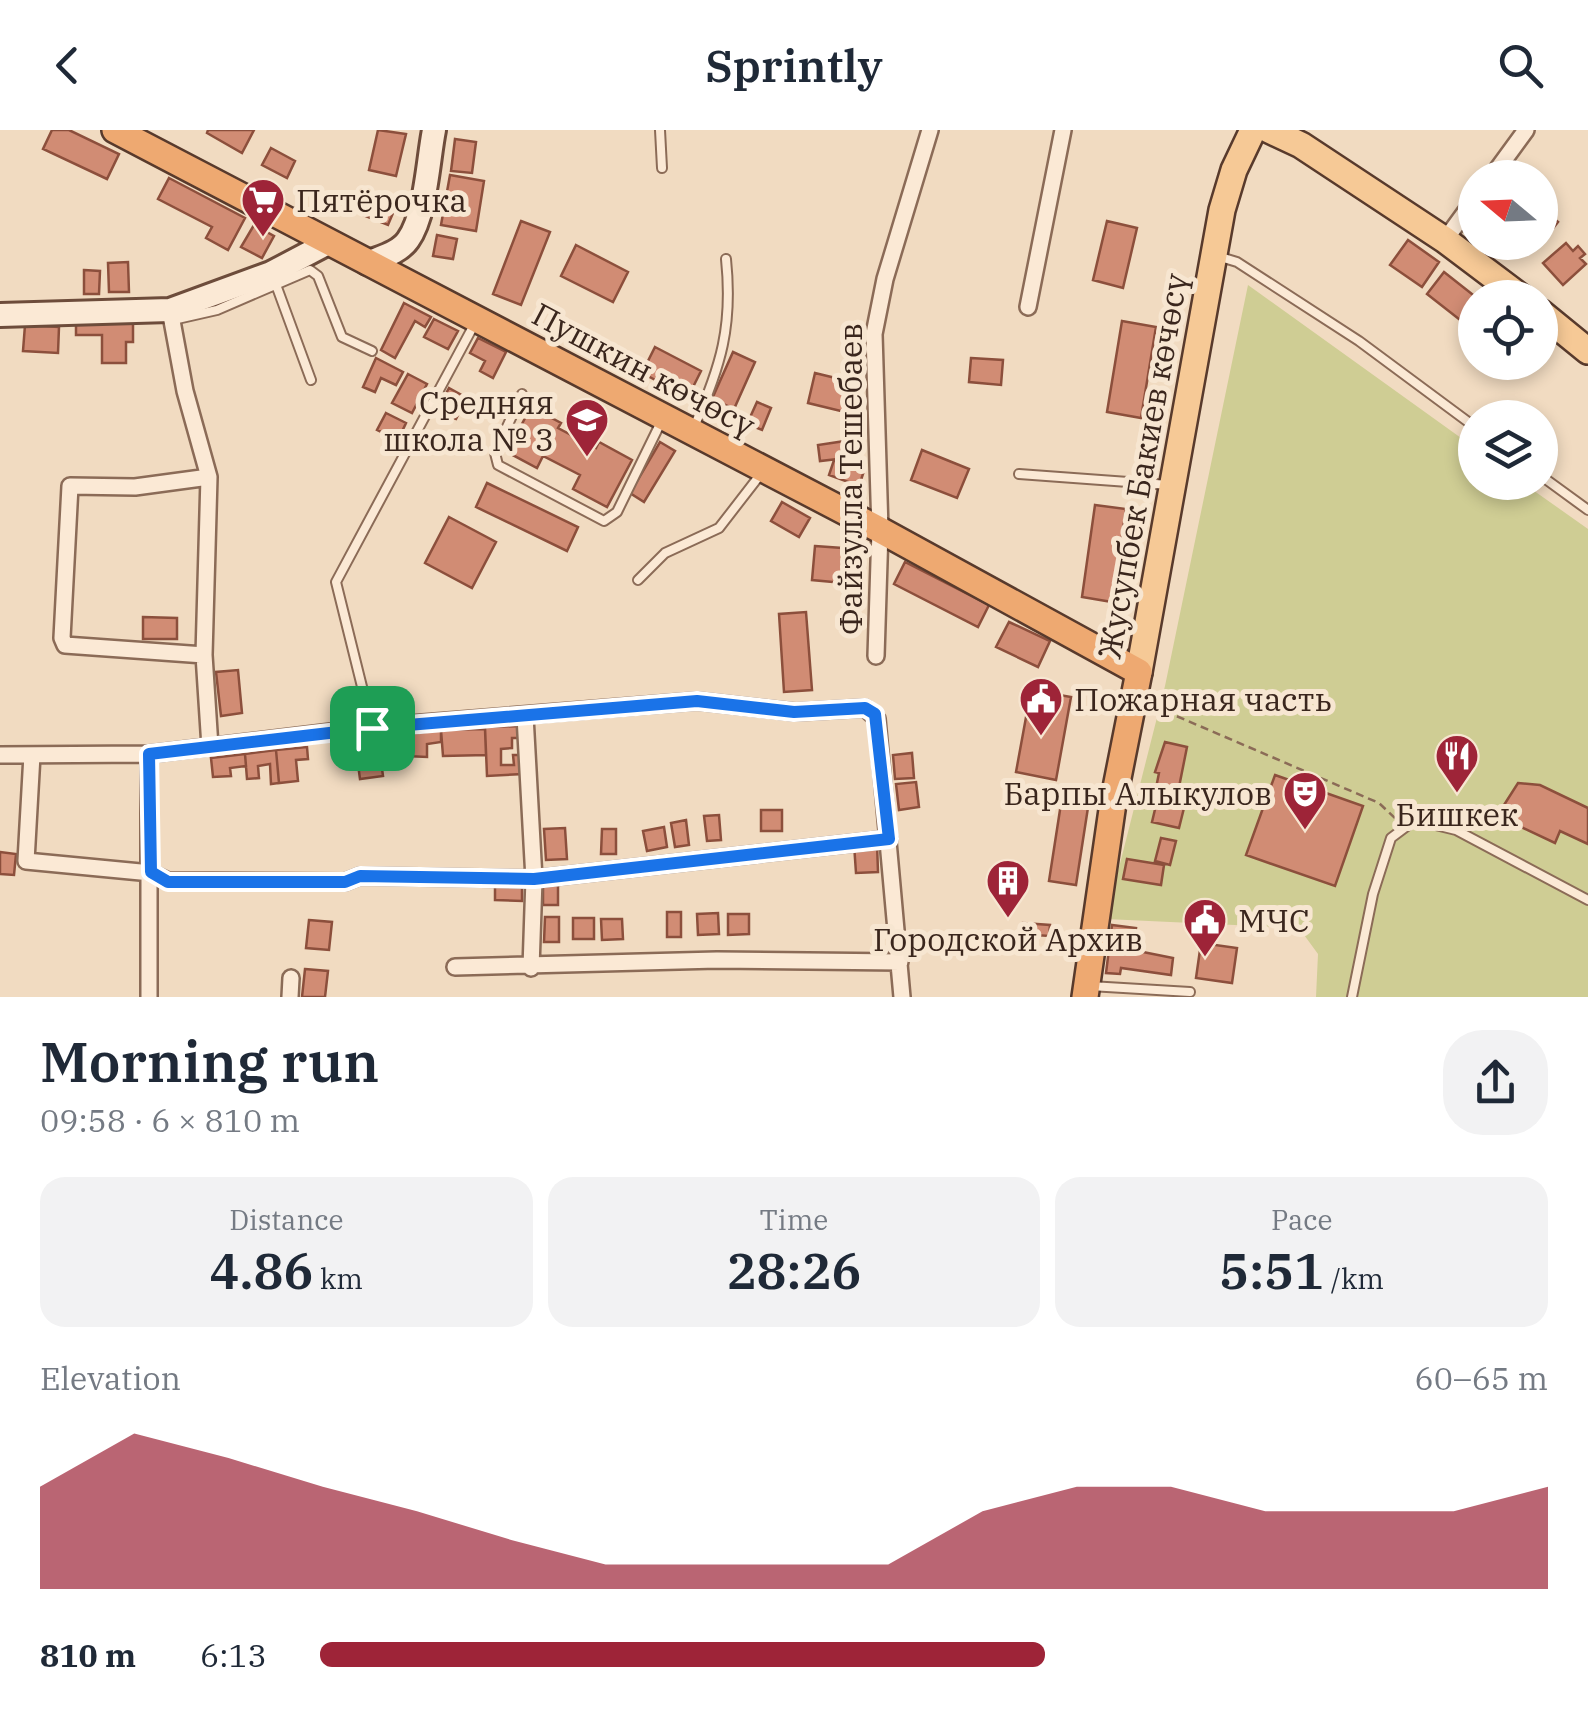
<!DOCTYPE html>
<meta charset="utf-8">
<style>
body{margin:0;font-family:"IBM Plex Serif",serif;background:#f2f2f3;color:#1f2937;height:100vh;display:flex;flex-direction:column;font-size:38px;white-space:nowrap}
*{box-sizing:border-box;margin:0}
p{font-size:32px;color:#747a83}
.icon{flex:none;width:55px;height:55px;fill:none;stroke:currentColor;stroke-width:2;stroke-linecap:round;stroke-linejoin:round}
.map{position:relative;height:867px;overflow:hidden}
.details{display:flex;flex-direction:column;background:#fff;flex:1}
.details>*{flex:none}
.needle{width:65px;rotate:289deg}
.tools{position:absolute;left:1458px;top:30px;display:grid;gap:20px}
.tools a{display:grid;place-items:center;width:100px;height:100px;border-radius:50%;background:#fff;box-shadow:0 5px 15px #0003;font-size:50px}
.pin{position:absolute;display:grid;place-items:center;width:85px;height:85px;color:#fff;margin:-42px;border-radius:20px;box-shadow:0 5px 15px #0006}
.round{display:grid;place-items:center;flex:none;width:105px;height:105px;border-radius:40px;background:#f2f2f3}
.headline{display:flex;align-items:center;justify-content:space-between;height:170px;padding:0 40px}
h1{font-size:55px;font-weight:600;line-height:75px}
.metrics{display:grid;grid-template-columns:repeat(3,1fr);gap:15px;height:170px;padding:10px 40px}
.metrics div{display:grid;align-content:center;border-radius:25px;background:#f2f2f3;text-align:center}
.metrics b{font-size:50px;font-weight:600}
.metrics small{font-size:28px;font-weight:400}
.metrics p{font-size:28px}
.chart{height:280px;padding:20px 40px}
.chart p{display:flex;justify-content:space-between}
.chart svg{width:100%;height:180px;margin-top:10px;fill:#9e2438;opacity:.7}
ul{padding:0 40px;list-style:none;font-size:32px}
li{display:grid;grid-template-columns:160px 120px 1fr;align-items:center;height:75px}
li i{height:25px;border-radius:12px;background:#9e2438}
header{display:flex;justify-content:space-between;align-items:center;height:130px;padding:0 40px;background:#fff;font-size:45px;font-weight:600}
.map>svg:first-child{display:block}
.green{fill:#cfcd94}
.building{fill:#d18c74;stroke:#8c4f3c;stroke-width:2.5}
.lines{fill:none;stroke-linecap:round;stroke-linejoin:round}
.service-casing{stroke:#8b6b57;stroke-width:12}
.minor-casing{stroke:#8b6b57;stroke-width:20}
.secondary-casing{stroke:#6d4c3b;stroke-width:28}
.primary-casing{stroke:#583a2c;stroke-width:30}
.trunk-casing{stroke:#583a2c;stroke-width:30}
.path{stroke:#8b6b57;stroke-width:2.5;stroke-dasharray:8 5;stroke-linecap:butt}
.service{stroke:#fbe9d5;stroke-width:8}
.minor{stroke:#fbe9d5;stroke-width:15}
.secondary{stroke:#fbe9d5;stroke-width:22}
.primary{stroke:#f6c996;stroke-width:25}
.trunk{stroke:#eea971;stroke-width:25}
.route-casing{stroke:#fff;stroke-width:20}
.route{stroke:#1a73e8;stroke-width:12}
.labels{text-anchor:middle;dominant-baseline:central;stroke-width:10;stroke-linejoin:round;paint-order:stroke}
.poi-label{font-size:32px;fill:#3a261d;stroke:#f7e6d1;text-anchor:start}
.street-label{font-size:32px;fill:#3a261d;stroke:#f7e6d1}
</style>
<header><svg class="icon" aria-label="back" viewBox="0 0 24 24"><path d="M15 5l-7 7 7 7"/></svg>Sprintly<svg class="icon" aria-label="search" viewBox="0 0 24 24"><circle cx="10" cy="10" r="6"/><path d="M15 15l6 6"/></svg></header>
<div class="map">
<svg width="1588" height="867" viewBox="0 0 1588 867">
<rect width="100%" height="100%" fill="#f1dbc1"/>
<path class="green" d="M1248,155L1475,318V352L1523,353L1588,399V867H1316L1318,824L1299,798L1106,789L1165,556Z"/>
<path class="building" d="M52,0H69L119,24L107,49L43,19Z
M208,0H254L242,23L207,3Z
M378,0L406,4L396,46L369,40Z
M455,9L476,12L472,43L451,41Z
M271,18L295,31L287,48L262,35Z
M450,45L484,51L476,101L441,95Z
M169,48L245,88L228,120L206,108L212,97L158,69Z
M371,66L396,76L388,95L363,85Z
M1540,77L1558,92L1540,115L1537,112Z
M521,91L550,102L521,175L493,164Z
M1107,91L1137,98L1123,158L1093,150Z
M254,95L274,106L262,128L241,117Z
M437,105L457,109L453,129L433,126Z
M1408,110L1439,132L1422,157L1390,135Z
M1566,113L1573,121L1578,116L1585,124L1580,128L1586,134L1563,155L1543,133Z
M576,115L628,142L613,172L561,146Z
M128,132L129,162H109L108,133Z
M84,140L100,141L99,164H84Z
M1444,142L1477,168L1475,179L1464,193L1427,164Z
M404,173L431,187L425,197L415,191L395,228L381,220Z
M434,189L458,201L448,219L424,207Z
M1122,191L1156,197L1141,288L1107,282Z
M76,193H133V212H126V233H102V205H76Z
M25,195L59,197L58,223L23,221Z
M478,208L506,222L493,248L480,241L485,231L470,223Z
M655,217L701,241L688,267L642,243Z
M733,222L755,232L734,279L712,269Z
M376,228L403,242L396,255L381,248L375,262L363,257Z
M971,228L1003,230L1001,255L969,252Z
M815,243L856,253L849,283L808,273Z
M408,244L427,254L412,283L392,273Z
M449,258L467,268L456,289L436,282Z
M757,272L771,278L762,300L747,294Z
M531,277L561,293L558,298L596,318L599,312L632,330L607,377L573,359L580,345L543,326L537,338L507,322Z
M386,283L406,293L398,310L377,300Z
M845,311L847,328L820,331L818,315Z
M660,312L675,321L644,372L630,363Z
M922,320L969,339L957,368L911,350Z
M834,330L864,341L859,356L829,345Z
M487,353L578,397L567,421L476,377Z
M782,372L810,388L799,407L771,391Z
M1095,375L1126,379L1112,472L1082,467Z
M449,387L496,412L472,458L425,433Z
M815,416L856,419L854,454L812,450Z
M905,432L989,475L978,497L894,454Z
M806,482L812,560L784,562L779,484Z
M143,487L177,488V509H143Z
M1009,492L1050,511L1038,537L996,517Z
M238,540L242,583L221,586L216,542Z
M1031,560L1071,567L1056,650L1016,642Z
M523,596V608H512V618L501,619V635H514L513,625H522L523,644L487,646L485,597Z
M485,599L486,625L443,626L441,600Z
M441,600V612L427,614V627L406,626L402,605Z
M378,609L383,646L360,649L355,612Z
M1165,612L1187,617L1178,662L1156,658L1159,643L1155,642Z
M307,617L308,629L296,630L298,651L279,653L276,620Z
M276,620L279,653L271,654L270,634L258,636L259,648L247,649L245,624Z
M912,623L914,648L895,649L893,625Z
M245,624L246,636L230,638L231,646L213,647L211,628Z
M1275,645L1363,676L1335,756L1246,725Z
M916,652L919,677L899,680L896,654Z
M1518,653L1540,655L1588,678V714L1560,701L1555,713L1521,697L1504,675Z
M1062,667L1089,671L1076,755L1049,751Z
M1157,671L1184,678L1179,698L1152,692Z
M761,680H782V701H761Z
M719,685L721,710L707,711L704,686Z
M686,690L689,715L675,717L671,693Z
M664,697L667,717L647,721L643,701Z
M565,698L567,729L546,730L544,699Z
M602,699H616V724H601Z
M1161,708L1176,711L1170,735L1155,731Z
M877,713L878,742L856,743L854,714Z
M0,722L16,724L14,745L0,744Z
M1127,729L1164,735L1161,755L1123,749Z
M543,750H558V775H543Z
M495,751L522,752V771L495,770Z
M667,782H681V807H667Z
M718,783L719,804L698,805L697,784Z
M728,784H749V804L728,805Z
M545,787H559V812H544Z
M573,788H594V809H573Z
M601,789H622L623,809L602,810Z
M309,790L332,792L329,820L306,818Z
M1023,793L1050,795L1049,806L1022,804Z
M1112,795L1136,798L1133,820L1173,828L1171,845L1121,838L1120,844L1106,843Z
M1201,813L1237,818L1232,853L1196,848Z
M305,839L328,841L325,867H302Z"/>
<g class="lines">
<defs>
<path id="service" d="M660,0L662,38
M1217,126L1237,132L1359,211L1475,297
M275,152L311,250
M173,190L217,180L310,140L318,146L342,207L372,221
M522,264L495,323L498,335L604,391L617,382L662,290
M694,297C721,236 733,196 726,129
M1019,344L1169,355
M1540,345L1588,380
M638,450L665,423L719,398L760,345
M372,597L336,452L475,193
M1090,856L1190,862
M1352,867L1373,764L1391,708L1415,690L1456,700L1588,770"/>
<path id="minor" d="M1491,48L1526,0
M1445,110L1475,69
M1028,177L1063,0
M170,180L185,261L209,347L204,525L210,617
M204,525L65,515L62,508L70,356L135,357L209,347
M876,526L880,400L874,204L885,149L930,0
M525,586L534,749L531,838
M149,624V867
M0,625L149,624L372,597L697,571L795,582L865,578L877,589L902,867
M32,625L26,731L151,743L168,751L345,752L360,746L534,749L889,709
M455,837L717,830L900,832
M290,867L291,848"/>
<path id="secondary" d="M367,133C381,127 399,123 408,110C426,85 428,30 434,0
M0,185L170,180L271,143L328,113"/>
<path id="primary" d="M1269,0L1301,15L1445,110L1522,168
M1540,182L1588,221
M1139,542L1222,80L1234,40L1253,0"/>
<path id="trunk" d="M115,0L880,400L1139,542L1113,673L1085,867"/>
</defs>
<use href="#service" class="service-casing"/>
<use href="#minor" class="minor-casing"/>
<use href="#secondary" class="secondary-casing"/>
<use href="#primary" class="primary-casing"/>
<use href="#trunk" class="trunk-casing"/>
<path class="path" d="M1153,576L1379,673L1398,691"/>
<use href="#service" class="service"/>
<use href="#minor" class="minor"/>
<use href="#secondary" class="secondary"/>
<use href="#primary" class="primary"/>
<use href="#trunk" class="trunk"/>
</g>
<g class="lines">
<defs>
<path id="route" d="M697,571L794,582L865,578L875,584L889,709L534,749L360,746L345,752H168L151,742L149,624L372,598Z"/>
</defs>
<use href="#route" class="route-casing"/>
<use href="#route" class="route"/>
</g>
<defs>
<symbol id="supermarket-pin" viewBox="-11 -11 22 30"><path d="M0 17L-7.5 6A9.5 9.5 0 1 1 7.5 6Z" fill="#9e2438" stroke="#f7e6d1"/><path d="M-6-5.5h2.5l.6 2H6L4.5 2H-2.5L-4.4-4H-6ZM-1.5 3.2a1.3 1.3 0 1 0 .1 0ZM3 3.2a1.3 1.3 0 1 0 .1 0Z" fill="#fff"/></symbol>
<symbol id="school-pin" viewBox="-11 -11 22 30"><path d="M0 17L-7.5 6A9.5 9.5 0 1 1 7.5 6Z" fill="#9e2438" stroke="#f7e6d1"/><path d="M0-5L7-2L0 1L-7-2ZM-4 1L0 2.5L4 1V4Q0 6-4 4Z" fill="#fff"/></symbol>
<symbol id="civic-pin" viewBox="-11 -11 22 30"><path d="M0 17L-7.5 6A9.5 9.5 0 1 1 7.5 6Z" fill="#9e2438" stroke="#f7e6d1"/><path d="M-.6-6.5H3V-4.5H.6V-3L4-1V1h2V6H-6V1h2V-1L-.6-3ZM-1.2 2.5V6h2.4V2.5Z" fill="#fff"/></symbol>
<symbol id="restaurant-pin" viewBox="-11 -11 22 30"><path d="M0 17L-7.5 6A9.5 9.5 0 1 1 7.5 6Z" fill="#9e2438" stroke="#f7e6d1"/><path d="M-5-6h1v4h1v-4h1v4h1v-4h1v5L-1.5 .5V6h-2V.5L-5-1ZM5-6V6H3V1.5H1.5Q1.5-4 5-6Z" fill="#fff"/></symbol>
<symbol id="theatre-pin" viewBox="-11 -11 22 30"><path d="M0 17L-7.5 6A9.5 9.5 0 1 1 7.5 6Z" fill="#9e2438" stroke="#f7e6d1"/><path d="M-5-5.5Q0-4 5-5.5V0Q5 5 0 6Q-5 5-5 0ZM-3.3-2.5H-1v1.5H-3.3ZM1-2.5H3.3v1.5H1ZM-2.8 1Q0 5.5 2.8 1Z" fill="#fff"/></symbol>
<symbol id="building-pin" viewBox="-11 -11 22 30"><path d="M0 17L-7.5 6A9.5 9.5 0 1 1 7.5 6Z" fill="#9e2438" stroke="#f7e6d1"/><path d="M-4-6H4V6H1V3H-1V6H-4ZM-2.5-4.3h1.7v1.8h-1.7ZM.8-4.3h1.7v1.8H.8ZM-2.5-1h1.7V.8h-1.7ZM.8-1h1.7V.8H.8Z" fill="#fff"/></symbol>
</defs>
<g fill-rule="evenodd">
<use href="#supermarket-pin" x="238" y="45" width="50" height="68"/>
<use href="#school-pin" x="562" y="265" width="50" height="68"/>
<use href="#civic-pin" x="1016" y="544" width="50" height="68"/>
<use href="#restaurant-pin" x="1432" y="601" width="50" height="68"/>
<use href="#theatre-pin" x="1280" y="638" width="50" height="68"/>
<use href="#building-pin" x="983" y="726" width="50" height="68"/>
<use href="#civic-pin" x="1180" y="765" width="50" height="68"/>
</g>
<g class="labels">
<g class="poi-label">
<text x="296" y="70">Пятёрочка</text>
<text x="554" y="272" text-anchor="end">Средняя<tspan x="554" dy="37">школа № 3</tspan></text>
<text x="1074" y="569">Пожарная часть</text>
<text x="1272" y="663" text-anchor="end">Барпы Алыкулов</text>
<text x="1457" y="684" text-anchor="middle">Бишкек</text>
<text x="1238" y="790">МЧС</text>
<text x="1008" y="809" text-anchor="middle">Городской Архив</text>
</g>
<g class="street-label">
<text transform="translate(644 239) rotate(28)">Пушкин көчөсү</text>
<text transform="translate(1142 336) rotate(-80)">Жусупбек Бакиев көчөсү</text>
<text transform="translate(850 349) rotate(-90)">Файзулла Тешебаев</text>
</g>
</g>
</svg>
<div class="tools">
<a><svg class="needle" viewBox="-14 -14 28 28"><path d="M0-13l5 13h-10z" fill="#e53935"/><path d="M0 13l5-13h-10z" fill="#747a83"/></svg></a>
<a><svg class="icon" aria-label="locate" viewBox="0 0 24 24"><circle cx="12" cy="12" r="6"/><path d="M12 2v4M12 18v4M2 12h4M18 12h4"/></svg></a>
<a><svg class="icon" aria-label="layers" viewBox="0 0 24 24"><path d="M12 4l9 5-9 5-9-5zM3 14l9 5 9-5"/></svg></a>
</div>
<div class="pin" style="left:372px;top:598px;background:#1e9e55"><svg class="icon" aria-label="arrive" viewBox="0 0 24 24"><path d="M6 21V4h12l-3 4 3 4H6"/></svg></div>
</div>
<section class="details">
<div class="headline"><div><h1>Morning run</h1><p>09:58 · 6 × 810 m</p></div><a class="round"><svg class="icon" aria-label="share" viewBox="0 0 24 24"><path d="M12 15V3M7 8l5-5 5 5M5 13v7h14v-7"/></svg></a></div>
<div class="metrics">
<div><p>Distance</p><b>4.86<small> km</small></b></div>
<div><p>Time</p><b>28:26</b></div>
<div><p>Pace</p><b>5:51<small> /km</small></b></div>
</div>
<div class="chart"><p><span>Elevation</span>60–65 m</p>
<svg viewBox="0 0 160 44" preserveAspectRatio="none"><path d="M0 44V19L10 6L20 12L30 19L40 25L50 32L60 38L70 38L80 38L90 38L100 25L110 19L120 19L130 25L140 25L150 25L160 19V44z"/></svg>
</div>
<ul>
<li><b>810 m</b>6:13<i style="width:59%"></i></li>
</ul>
</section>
